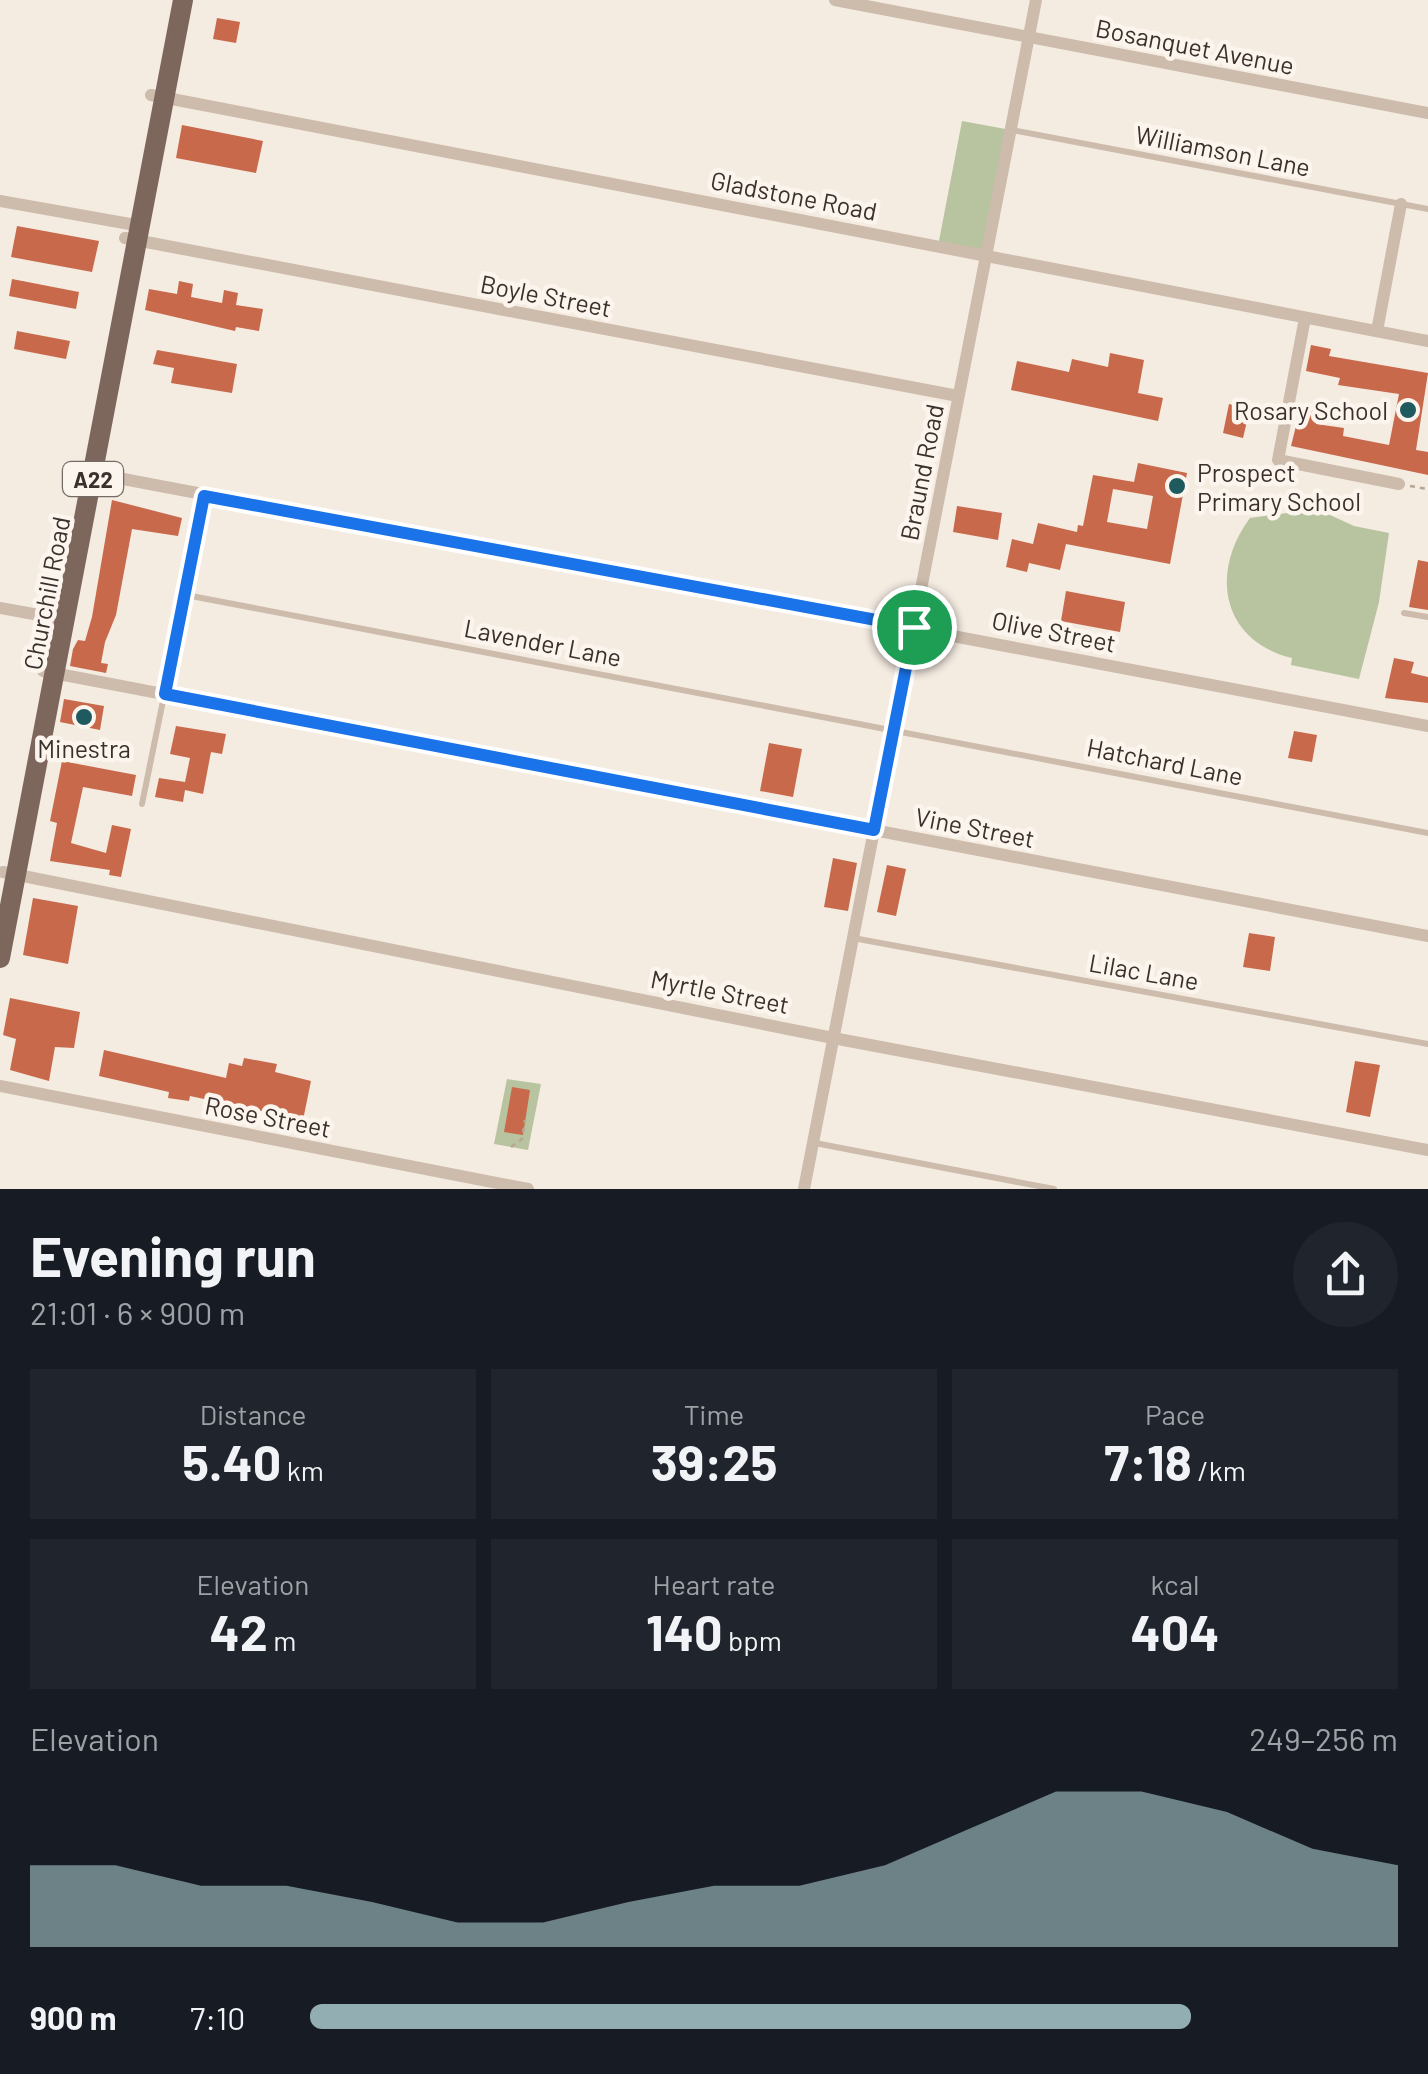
<!DOCTYPE html>
<meta charset="utf-8">
<style>
body{margin:0;font-family:Barlow,sans-serif;background:#20242c;color:#f1f3f6;height:100vh;display:flex;flex-direction:column;font-size:38px;white-space:nowrap}
*{box-sizing:border-box;margin:0}
p{font-size:32px;color:#9ea1a6}
.icon{flex:none;width:55px;height:55px;fill:none;stroke:currentColor;stroke-width:2;stroke-linecap:round;stroke-linejoin:round}
.map{position:relative;height:1189px;overflow:hidden}
.drawer{display:flex;flex-direction:column;background:#171b24;flex:1}
.drawer>*{flex:none}
.pin{position:absolute;display:grid;place-items:center;width:85px;height:85px;color:#fff;margin:-42px;border:5px solid #fff;border-radius:50%;box-shadow:0 2px 10px #0007}
.round{display:grid;place-items:center;flex:none;width:105px;height:105px;border-radius:52px;background:#20242c}
.summary{display:flex;align-items:center;justify-content:space-between;height:170px;padding:0 30px}
h1{font-size:55px;font-weight:700;line-height:75px}
.figures{display:grid;grid-template-columns:repeat(3,1fr);gap:15px;height:170px;padding:10px 30px}
.figures div{display:grid;align-content:center;border-radius:0px;background:#20242c;text-align:center}
.figures b{font-size:50px;font-weight:700}
.figures small{font-size:28px;font-weight:400}
.figures p{font-size:28px}
.chart{height:280px;padding:20px 30px}
.chart p{display:flex;justify-content:space-between}
.chart svg{width:100%;height:180px;margin-top:10px;fill:#92aeb2;opacity:.7}
ul{padding:0 30px;list-style:none;font-size:32px}
li{display:grid;grid-template-columns:160px 120px 1fr;align-items:center;height:75px}
li i{height:25px;border-radius:12px;background:#92aeb2}
.map>svg:first-child{display:block}
.green{fill:#b8c4a0}
.building{fill:#c8694b;fill-rule:evenodd}
.lines{fill:none;stroke-linecap:round;stroke-linejoin:round}
.path{stroke:#b9a596;stroke-width:2.5;stroke-dasharray:5 5;stroke-linecap:butt}
.lane{stroke:#cdbbac;stroke-width:6}
.street{stroke:#cdbbac;stroke-width:12}
.primary{stroke:#7d675c;stroke-width:20}
.route-casing{stroke:#fff;stroke-width:20}
.route{stroke:#1a73e8;stroke-width:12}
.poi-dot{fill:#1f5a5e;stroke:#fbf5ee;stroke-width:4}
.labels{text-anchor:middle;dominant-baseline:central;stroke-width:9;stroke-linejoin:round;paint-order:stroke}
.shield{fill:#fbf5ee;stroke:#756b66;stroke-width:2.5}
.shield-label{font-size:22px;font-weight:bold;fill:#3b302b}
.street-label{font-size:25px;fill:#3b302b;stroke:#fbf5ee}
.poi-label{font-size:25px;fill:#3b302b;stroke:#fbf5ee;text-anchor:end}
</style>
<div class="map">
<svg width="1428" height="1189" viewBox="0 0 1428 1189">
<rect width="100%" height="100%" fill="#f4ebe1"/>
<path class="green" d="M962,121L1011,130L986,255L938,246Z
M1317,509L1354,526L1389,533L1379,602L1359,679L1291,665L1292,658C1222,641 1209,573 1250,518Z
M507,1079L541,1084L528,1150L494,1144Z"/>
<path class="building" d="M217,18L240,22L236,43L213,39Z
M182,125L263,141L256,173L176,158Z
M17,226L99,241L92,272L11,257Z
M12,279L79,292L76,309L9,296Z
M179,281L193,284L191,297L222,303L224,290L238,293L236,305L263,309L259,331L236,327L235,331L145,310L149,289L177,294Z
M17,331L70,341L66,359L14,349Z
M1311,345L1331,349L1329,356L1428,373L1416,450L1428,452V475L1291,446L1301,406L1305,405L1316,407V424L1344,428L1343,436L1389,445L1399,394L1338,385L1340,378L1306,371Z
M157,350L237,364L232,393L171,383L174,368L153,364Z
M1110,353L1144,360L1138,393L1163,398L1158,421L1011,390L1017,361L1069,372L1072,359L1108,367Z
M1229,404L1250,409L1243,438L1223,433Z
M1138,463L1187,473L1170,564L1066,544L1060,570L1029,563L1027,572L1006,567L1012,539L1033,544L1038,523L1077,532L1078,525L1083,526L1093,475L1134,482ZM1113,489L1153,496L1147,529L1107,522Z
M112,500L182,518L178,536L132,529L116,615L105,642L101,663L108,664L106,673L70,666L73,649L78,640L85,641L92,617Z
M957,506L1002,513L998,540L953,532Z
M1418,560L1428,562V610L1409,607Z
M1066,591L1125,602L1120,632L1061,621Z
M1394,658L1414,662L1411,673L1428,677V703L1385,698Z
M64,699L104,706L100,730L60,722Z
M176,726L226,734L222,754L211,752L203,794L185,790L183,802L155,797L159,778L185,782L190,758L170,754Z
M1294,731L1317,735L1312,762L1288,758Z
M769,743L802,749L793,797L760,791Z
M62,761L136,775L132,796L83,787L71,843L106,853L112,825L131,829L121,877L109,875L110,870L50,861L57,823L50,821Z
M833,858L857,863L848,911L824,907Z
M887,865L906,869L896,916L877,912Z
M33,898L78,906L68,964L23,955Z
M1249,933L1275,937L1270,971L1243,967Z
M10,998L80,1012L74,1048L55,1047L49,1081L10,1070L16,1039L3,1035Z
M104,1050L226,1078L229,1063L242,1066L244,1058L277,1064L275,1072L311,1081L303,1120L190,1096L189,1101L168,1098L169,1092L99,1076Z
M1355,1061L1380,1065L1370,1117L1346,1112Z
M512,1087L530,1090L523,1135L504,1132Z"/>
<g class="lines">
<path class="path" d="M1410,486L1428,489
M511,1147L522,1139L525,1120"/>
<path class="lane" d="M1012,130L1428,209
M186,595L1428,833
M1404,613L1428,617
M142,804L164,696
M853,938L1428,1044
M815,1143L1054,1189"/>
<path class="street" d="M835,0L1428,113
M151,95L1428,341
M0,201L141,226
M125,238L958,396
M1305,318L1278,460L1399,484
M1377,331L1401,204
M81,471L1428,726
M0,608L66,620
M43,671L1428,936
M165,694L204,496
M3,872L833,1038L1428,1150
M0,1086L528,1189
M804,1189L1036,0"/>
<path class="primary" d="M0,958L183,0"/>
</g>
<g class="lines">
<defs>
<path id="route" d="M204,496L914,627L874,830L165,694Z"/>
</defs>
<use href="#route" class="route-casing"/>
<use href="#route" class="route"/>
</g>
<g class="poi-dot">
<circle cx="1408" cy="410" r="10"/>
<circle cx="1177" cy="486" r="10"/>
<circle cx="84" cy="717" r="10"/>
</g>
<g class="labels">
<rect class="shield" x="63" y="462" width="60" height="34" rx="8"/>
<g class="shield-label">
<text x="93" y="479">A22</text>
</g>
<g class="street-label">
<text transform="translate(1195 46) rotate(11)">Bosanquet Avenue</text>
<text transform="translate(1223 150) rotate(11)">Williamson Lane</text>
<text transform="translate(794 195) rotate(11)">Gladstone Road</text>
<text transform="translate(546 295) rotate(11)">Boyle Street</text>
<text transform="translate(921 472) rotate(-79)">Braund Road</text>
<text transform="translate(46 593) rotate(-79)">Churchill Road</text>
<text transform="translate(1054 631) rotate(11)">Olive Street</text>
<text transform="translate(543 642) rotate(11)">Lavender Lane</text>
<text transform="translate(1165 761) rotate(11)">Hatchard Lane</text>
<text transform="translate(975 827) rotate(11)">Vine Street</text>
<text transform="translate(1144 971) rotate(10)">Lilac Lane</text>
<text transform="translate(720 991) rotate(11)">Myrtle Street</text>
<text transform="translate(268 1116) rotate(11)">Rose Street</text>
</g>
<g class="poi-label">
<text x="1388" y="410">Rosary School</text>
<text x="1197" y="472" text-anchor="start">Prospect<tspan x="1197" dy="29">Primary School</tspan></text>
<text x="84" y="748" text-anchor="middle">Minestra</text>
</g>
</g>
</svg>
<div class="pin" style="left:914px;top:627px;background:#1e9e55"><svg class="icon" aria-label="arrive" viewBox="0 0 24 24"><path d="M6 21V4h12l-3 4 3 4H6"/></svg></div>
</div>
<section class="drawer">
<div class="summary"><div><h1>Evening run</h1><p>21:01 · 6 × 900 m</p></div><a class="round"><svg class="icon" aria-label="share" viewBox="0 0 24 24"><path d="M12 15V3M7 8l5-5 5 5M5 13v7h14v-7"/></svg></a></div>
<div class="figures">
<div><p>Distance</p><b>5.40<small> km</small></b></div>
<div><p>Time</p><b>39:25</b></div>
<div><p>Pace</p><b>7:18<small> /km</small></b></div>
</div>
<div class="figures">
<div><p>Elevation</p><b>42<small> m</small></b></div>
<div><p>Heart rate</p><b>140<small> bpm</small></b></div>
<div><p>kcal</p><b>404</b></div>
</div>
<div class="chart"><p><span>Elevation</span>249–256 m</p>
<svg viewBox="0 0 160 44" preserveAspectRatio="none"><path d="M0 44V24L10 24L20 29L30 29L40 33L50 38L60 38L70 33L80 29L90 29L100 24L110 15L120 6L130 6L140 11L150 20L160 24V44z"/></svg>
</div>
<ul>
<li><b>900 m</b>7:10<i style="width:81%"></i></li>
</ul>
</section>
